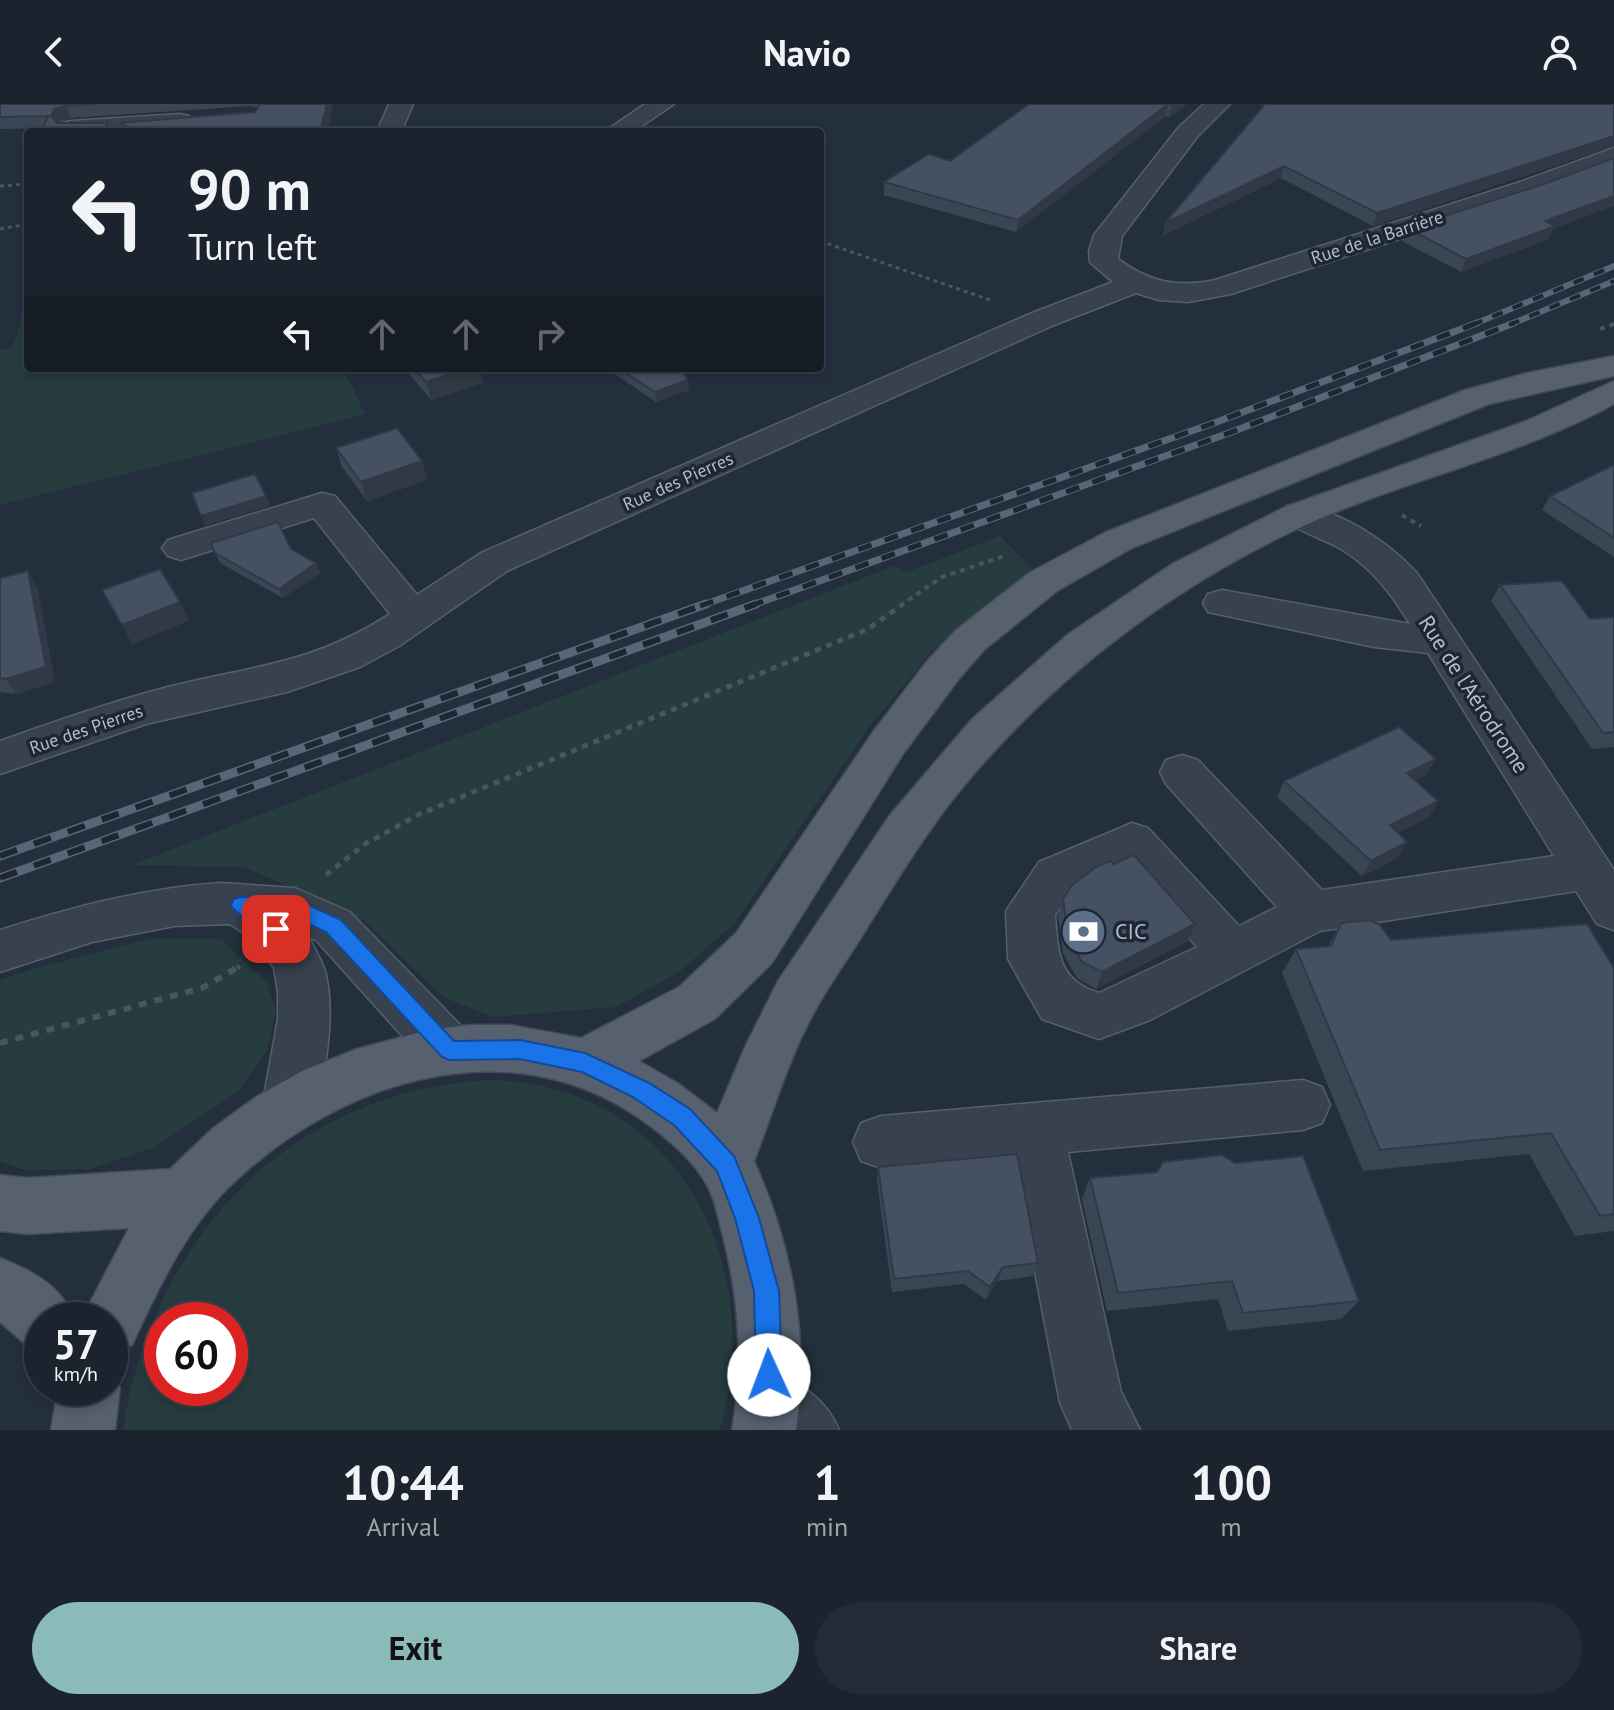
<!DOCTYPE html>
<html lang="en">
<head>
<meta charset="utf-8">
<style>
  body { margin:0; font-family:"PT Sans",sans-serif; background:#242b36; color:#f1f3f6; height:100vh; display:flex; flex-direction:column; font-size:30px; white-space:nowrap }
  * { box-sizing:border-box; margin:0 }
  p { font-size:26px; color:#a0a4aa }
  .icon { flex:none; width:44px; height:44px; fill:none; stroke:currentColor; stroke-width:2; stroke-linecap:round; stroke-linejoin:round }
  .map { position:relative; height:1326px; overflow:hidden }
  .panel { display:flex; flex-direction:column; background:#1b232e; flex:1 }
  .panel>* { flex:none }
  .guide { position:absolute; left:24px; top:24px; width:800px; height:244px; border-radius:8px; box-shadow:0 4px 12px #0003,0 0 0 2px #39404a; background:#1b232e; color:#f1f3f6; overflow:hidden }
  .speed { position:absolute; left:24px; top:1198px; display:flex; gap:16px; font-size:40px; font-weight:700; text-align:center }
  .speed>* { display:grid; place-content:center; width:104px; height:104px; border-radius:50%; background:#1b232e; box-shadow:0 4px 12px #0003,0 0 0 2px #39404a; line-height:1 }
  .speed small { font-size:20px; font-weight:400 }
  .speed .limit { border:12px solid #d22; background:#fff; color:#111 }
  .pin { position:absolute; display:grid; place-items:center; width:68px; height:68px; color:#fff; margin:-34px; border-radius:16px; box-shadow:0 4px 12px #0006 }
  .me { position:absolute; width:88px; margin:-44px; rotate:358deg; stroke-linejoin:round; filter:drop-shadow(0 0 6px #0008) }
  .turn { display:flex; align-items:center; gap:28px; height:168px; padding:0 32px; font-size:36px }
  .turn .icon { width:104px; height:104px; stroke-width:2.5 }
  .turn b { display:block; font-size:56px; line-height:68px }
  .lanes { display:flex; align-items:center; height:76px; padding:0 32px; background:#0003; justify-content:center; gap:40px; direction:ltr }
  .lanes .off { opacity:.35 }
  .eta { display:flex; justify-content:space-evenly; align-items:center; height:136px; text-align:center }
  .eta b { font-size:48px; font-weight:800; line-height:56px }
  .button { display:flex; gap:16px; margin-top:auto; padding:16px 32px }
  .button a { flex:1; height:92px; border-radius:48px; background:#8bbbb9; color:#111; font-size:32px; font-weight:800; line-height:92px; text-align:center }
  .button a+a { background:#242b36; color:#f1f3f6 }
  header { display:flex; justify-content:space-between; align-items:center; height:104px; padding:0 32px; background:#1b232e; font-size:36px; font-weight:800 }
  .map>svg:first-child { display:block }
</style>
</head>
<body>
<header><svg class="icon" aria-label="back" viewBox="0 0 24 24"><path d="M15 5l-7 7 7 7"/></svg>Navio<svg class="icon" aria-label="person" viewBox="0 0 24 24"><circle cx="12" cy="8" r="4"/><path d="M4 21q1-7 8-7t8 7"/></svg></header>
<div class="map">
<svg width="1614" height="1326" viewBox="0 0 1614 1326">
  <rect width="100%" height="100%" fill="#242f3e"/>
  <path fill="#263c3f" fill-rule="evenodd" d="M28 190V264H343L365 310 0 401V246L13 243Z
    M1000 432 1033 466 933 546 869 623 734 820 679 868 616 903 493 913 445 894 363 816 244 763 132 761 894 462 907 468Z
    M155 834 221 835 267 879 276 907 267 947 238 988 153 1044 91 1065 26 1066 0 1057V876L32 865Z
    M490 976C678 982 767 1157 720 1326H123C152 1134 291 986 490 976ZM162 1216H230V1284H162Z"/>
  <g fill="none" stroke-linecap="round" stroke-linejoin="round">
    <defs>
      <path id="minor" d="M389 0H413L401 28H377Z
        M645 0H674L633 28H604Z
        M1204 0H1230L1197 33 1122 132 1118 155C1149 178 1177 184 1215 176L1520 78 1614 44V61L1538 90 1231 190 1188 198 1159 196 1136 189 1054 221 507 467 399 542 360 563 287 588 146 620 0 670V637C54 618 108 599 164 584 251 562 311 561 390 510L314 414 181 456 168 452 162 444 168 436 322 389 335 392 417 491 481 449 1032 209 1113 178 1090 158 1089 147 1094 131 1179 23Z
        M180 10 189 12 192 17 189 22 123 28H62L59 24 62 19 71 17Z
        M1299 399C1344 410 1385 435 1417 469L1614 766V826L1597 820 1576 787 1320 827 1150 916 1099 935 1042 915 1008 855 1006 807 1039 758 1132 719 1148 724 1239 822 1277 803 1166 680 1160 668 1166 656 1182 651 1198 656 1322 786 1554 752 1428 549 1374 543 1208 508 1203 499 1208 490 1222 486 1410 520C1391 489 1372 464 1341 445 1323 434 1292 427 1281 410L1286 402ZM1125 761 1197 843 1099 889C1058 876 1058 849 1055 811L1073 786Z
        M221 779 295 784 350 808 468 929 475 946 468 963 449 970 430 963 316 836 309 833C314 844 321 855 325 867 336 909 326 981 308 1021L289 1028 270 1021 262 1003 278 915V889L274 864 252 835 230 820 174 822 92 838 0 868V826C73 803 144 784 221 779Z
        M1303 976 1322 983 1330 1001 1322 1019 1303 1026 1068 1048 1121 1288 1140 1326H1072L1060 1299 1013 1052 881 1064 861 1057 853 1038 861 1019 881 1012Z
        M770 1267C802 1281 825 1293 839 1326H754L748 1321 738 1299 748 1277Z"/>
      <path id="major" d="M1614 252V272L1489 300 1132 444 1057 487 984 546 958 576 903 650 772 859 715 915 639 957 679 980 717 1009 745 943 778 877 890 711 972 615 1067 531 1172 460 1285 403 1526 317 1614 277V300C1518 353 1410 374 1310 419 1176 480 1057 570 962 684 926 728 897 776 867 824 847 857 824 887 807 922 785 965 772 1012 754 1057 792 1141 810 1235 796 1326H732C744 1259 739 1193 722 1128 718 1113 715 1095 707 1081 692 1054 665 1032 639 1014 504 921 334 979 226 1086 184 1129 157 1187 132 1241L110 1249V1216H81L129 1124 28 1130 0 1127V1071L28 1074 170 1065 212 1025 256 993 302 967 357 945 432 925 471 921H510L581 934 679 883 736 829 873 628 928 556 956 526 1029 469 1106 428 1465 286 1527 269Z
        M0 1154C33 1167 62 1182 75 1216H42V1245L23 1238 0 1218Z
        M110 1261 120 1284 115 1326H51L58 1284H110Z"/>
    </defs>
    <use href="#minor" stroke="#565f6c" stroke-width="3"/>
    <use href="#major" stroke="#414a57" stroke-width="3"/>
    <path stroke="#44595c" stroke-width="3" stroke-dasharray="4 4" stroke-linecap="butt" d="M0 82 28 80
      M0 125 28 120
      M820 137 993 197"/>
    <path stroke="#44595c" stroke-width="4" stroke-dasharray="5 5" stroke-linecap="butt" d="M1600 225 1614 220
      M1402 411 1421 422
      M900 502 942 473 1004 452"/>
    <path stroke="#44595c" stroke-width="5" stroke-dasharray="6 6" stroke-linecap="butt" d="M326 771 365 740 420 710 868 525 903 500
      M237 864 240 862"/>
    <path stroke="#44595c" stroke-width="6" stroke-dasharray="8 8" stroke-linecap="butt" d="M0 939 202 884 240 862"/>
    <use href="#minor" fill="#38414e" fill-rule="evenodd"/>
    <use href="#major" fill="#56606e" fill-rule="evenodd"/>
    <defs>
      <path id="rail-far2" d="M1472 221 1614 162
        M1509 221 1614 177"/>
      <path id="rail-far1" d="M700 502 1214 319 1477 219
        M750 502 1229 329 1514 219"/>
      <path id="rail" d="M0 752 706 500
        M0 774 756 500"/>
    </defs>
    <use href="#rail-far2" stroke="#5a6575" stroke-width="6"/>
    <use href="#rail-far1" stroke="#5a6575" stroke-width="7"/>
    <use href="#rail" stroke="#5a6575" stroke-width="9"/>
    <use href="#rail-far2" stroke="#1d2633" stroke-width="4" stroke-dasharray="11" stroke-linecap="butt"/>
    <use href="#rail-far1" stroke="#1d2633" stroke-width="5" stroke-dasharray="14" stroke-linecap="butt"/>
    <use href="#rail" stroke="#1d2633" stroke-width="6" stroke-dasharray="18" stroke-linecap="butt"/>
  </g>
  <path fill="#3b4654" d="M0 0H333L327 28H123L119 19 255 8 258 4 250 2 71 14 42 24 0 25Z
    M1029 0H1187L1169 13 1166 12 1016 128 884 91V78L950 57Z
    M1265 0H1614V42L1373 122 1281 74 1162 132Z
    M1544 80 1553 125 1549 135 1461 168 1402 137 1407 124Z
    M404 264H480L483 279 431 296Z
    M612 264H681L689 286 656 298 612 268Z
    M336 344 427 376 367 397 342 363Z
    M1614 361V453L1542 406 1550 392Z
    M211 439 291 445 316 459 320 469 283 494 220 459Z
    M0 474 37 483 55 578 16 590 0 588Z
    M1500 481 1590 515 1614 513V643L1592 645 1491 497Z
    M1426 671 1415 676 1438 697 1429 713 1397 729 1398 754 1362 772 1277 693 1284 677Z
    M1114 760 1195 820 1188 837 1096 885 1077 874 1063 849 1058 812 1063 795Z
    M1341 819 1391 836 1614 864V1127L1575 1132 1529 1050 1363 1067 1282 869 1296 845 1328 842Z
    M878 1063 1038 1159 1033 1172 998 1177 986 1196 964 1180 892 1188 877 1078Z
    M1090 1074 1359 1197 1341 1215 1228 1227 1218 1195 1107 1207 1082 1095Z"/>
  <path fill="#303945" d="M327 0H333L327 28H320Z
    M1168 0 1166 12 1016 128 1018 116Z
    M1174 0H1187L1169 13 1172 1Z
    M66 2 71 14 59 17 56 24 51 12 54 5Z
    M107 19 111 28H103Z
    M1614 32V42L1373 122 1377 109Z
    M1284 62 1281 74 1162 132 1165 119Z
    M1614 92V102L1553 125 1549 135 1461 168 1466 155 1545 117Z
    M469 264H480L483 279 431 296 426 278Z
    M688 276 689 286 656 298 655 288Z
    M422 357 427 376 367 397 361 378Z
    M266 392 270 402 205 422 201 412Z
    M316 459 320 469 283 494 279 485Z
    M28 467 37 483 55 578 16 590 6 575Z
    M180 498 189 517 132 540 122 521Z
    M1436 655 1426 671 1398 685 1407 669Z
    M1438 697 1429 713 1381 737 1390 721Z
    M1407 738 1398 754 1362 772 1371 757Z
    M1195 820 1188 837 1096 885 1102 868Z
    M1003 1163 998 1177 986 1196 990 1183Z"/>
  <path fill="#455162" stroke="#303945" stroke-width="2" d="M0 0H96L66 2 54 5 51 12 57 19H107L103 28H40L49 12 0 13Z
    M260 0H327L320 28H140L119 19 255 8Z
    M1029 0H1174L1172 1 1168 0 1018 116 884 78 929 50 950 57Z
    M1265 0H1614V32L1377 109 1284 62 1165 119Z
    M1614 54V92L1545 117 1555 122 1466 155 1407 124 1544 80Z
    M414 264H469L426 278Z
    M618 264H681L688 276 655 288Z
    M397 324 422 357 361 378 336 344Z
    M1614 361V434L1550 392Z
    M255 370 266 392 201 412 192 389Z
    M278 418 291 445 316 459 279 485 215 449 211 439Z
    M160 465 180 498 122 521 102 486Z
    M28 467 46 563 6 575 0 574V474Z
    M1562 477 1590 515 1614 513V628L1603 629 1500 481Z
    M1399 623 1436 655 1407 669 1438 697 1390 721 1407 738 1371 757 1284 677Z
    M1131 752H1135L1195 820 1102 868 1082 858 1068 832 1063 795 1072 781 1096 763 1110 757 1114 760Z
    M1370 816 1380 821 1391 836 1587 820 1614 864V1110L1600 1112 1551 1029 1380 1046 1296 845 1331 842 1341 819Z
    M1017 1050 1038 1159 1003 1163 990 1183 968 1167 894 1175 878 1063Z
    M1222 1051 1235 1059 1303 1052 1359 1197 1243 1209 1232 1177 1118 1189 1090 1074 1157 1068 1163 1058Z"/>
  <path fill="#1a73e8" stroke="#114b97" stroke-width="2" d="M241 793 295 795 341 816 454 937 520 936 585 949 649 979 690 1005 734 1052 759 1114 779 1187 782 1271 778 1281 769 1284 760 1281 756 1271 754 1187 735 1114 717 1067 674 1021 633 993 582 968 520 955 449 956 442 953 326 828 292 812 274 811 286 825 283 831C276 833 276 835 269 831 261 827 234 808 231 801L234 795Z"/>
  <defs>
    <symbol id="bank-disc" viewBox="-11 -11 22 22"><circle r="9.5" fill="#5c6f8a" stroke="#1d2633"/><path d="M-6-4H6V4H-6ZM0-2.3a2.3 2.3 0 1 0 0 4.6a2.3 2.3 0 1 0 0-4.6Z" fill="#fff"/></symbol>
  </defs>
  <g fill-rule="evenodd">
    <use href="#bank-disc" x="1058" y="802" width="51" height="51"/>
  </g>
  <g text-anchor="middle" dominant-baseline="central" stroke-width="7" stroke-linejoin="round" paint-order="stroke">
    <g font-size="18" fill="#b4bcc9" stroke="#1d2633">
      <text transform="translate(1377 133) rotate(-18)">Rue de la Barrière</text>
      <text transform="translate(678 377) rotate(-24)">Rue des Pierres</text>
      <text transform="translate(86 625) rotate(-19)">Rue des Pierres</text>
    </g>
    <g font-size="22" fill="#b4bcc9" stroke="#1d2633">
      <text transform="translate(1474 590) rotate(57)">Rue de l'Aérodrome</text>
    </g>
    <g font-size="22" fill="#b4bcc9" stroke="#1d2633" text-anchor="start">
      <text x="1115" y="827">CIC</text>
    </g>
  </g>
</svg>
<div class="speed"><div>57<small>km/h</small></div><div class="limit">60</div></div>
<div class="pin" style="left:276px;top:825px;background:#d93025"><svg class="icon" aria-label="arrive" viewBox="0 0 24 24"><path d="M6 21V4h12l-3 4 3 4H6"/></svg></div>
<svg class="me" style="left:769px;top:1271px" viewBox="-20 -20 40 40"><circle r="19" fill="#fff"/><path d="M0-13L10 11 0 6-10 11z" fill="#1a73e8"/></svg>
<div class="guide">
<div class="turn"><svg class="icon" aria-label="left" viewBox="0 0 24 24"><path d="M17 20v-9H6M10 6l-5 5 5 5"/></svg><div><b>90 m</b>Turn left</div></div>
<div class="lanes"><svg class="icon" aria-label="left" viewBox="0 0 24 24"><path d="M17 20v-9H6M10 6l-5 5 5 5"/></svg><svg class="icon off" aria-label="ahead" viewBox="0 0 24 24"><path d="M12 20V5M6 11l6-6 6 6"/></svg><svg class="icon off" aria-label="ahead" viewBox="0 0 24 24"><path d="M12 20V5M6 11l6-6 6 6"/></svg><svg class="icon off" aria-label="right" viewBox="0 0 24 24"><path d="M7 20v-9h11M14 6l5 5-5 5"/></svg></div>
</div>
</div>
<section class="panel">
<div class="eta">
<div><b>10:44</b><p>Arrival</p></div>
<div><b>1</b><p>min</p></div>
<div><b>100</b><p>m</p></div>
</div>
<div class="button"><a>Exit</a><a>Share</a></div>
</section>
</body>
</html>
